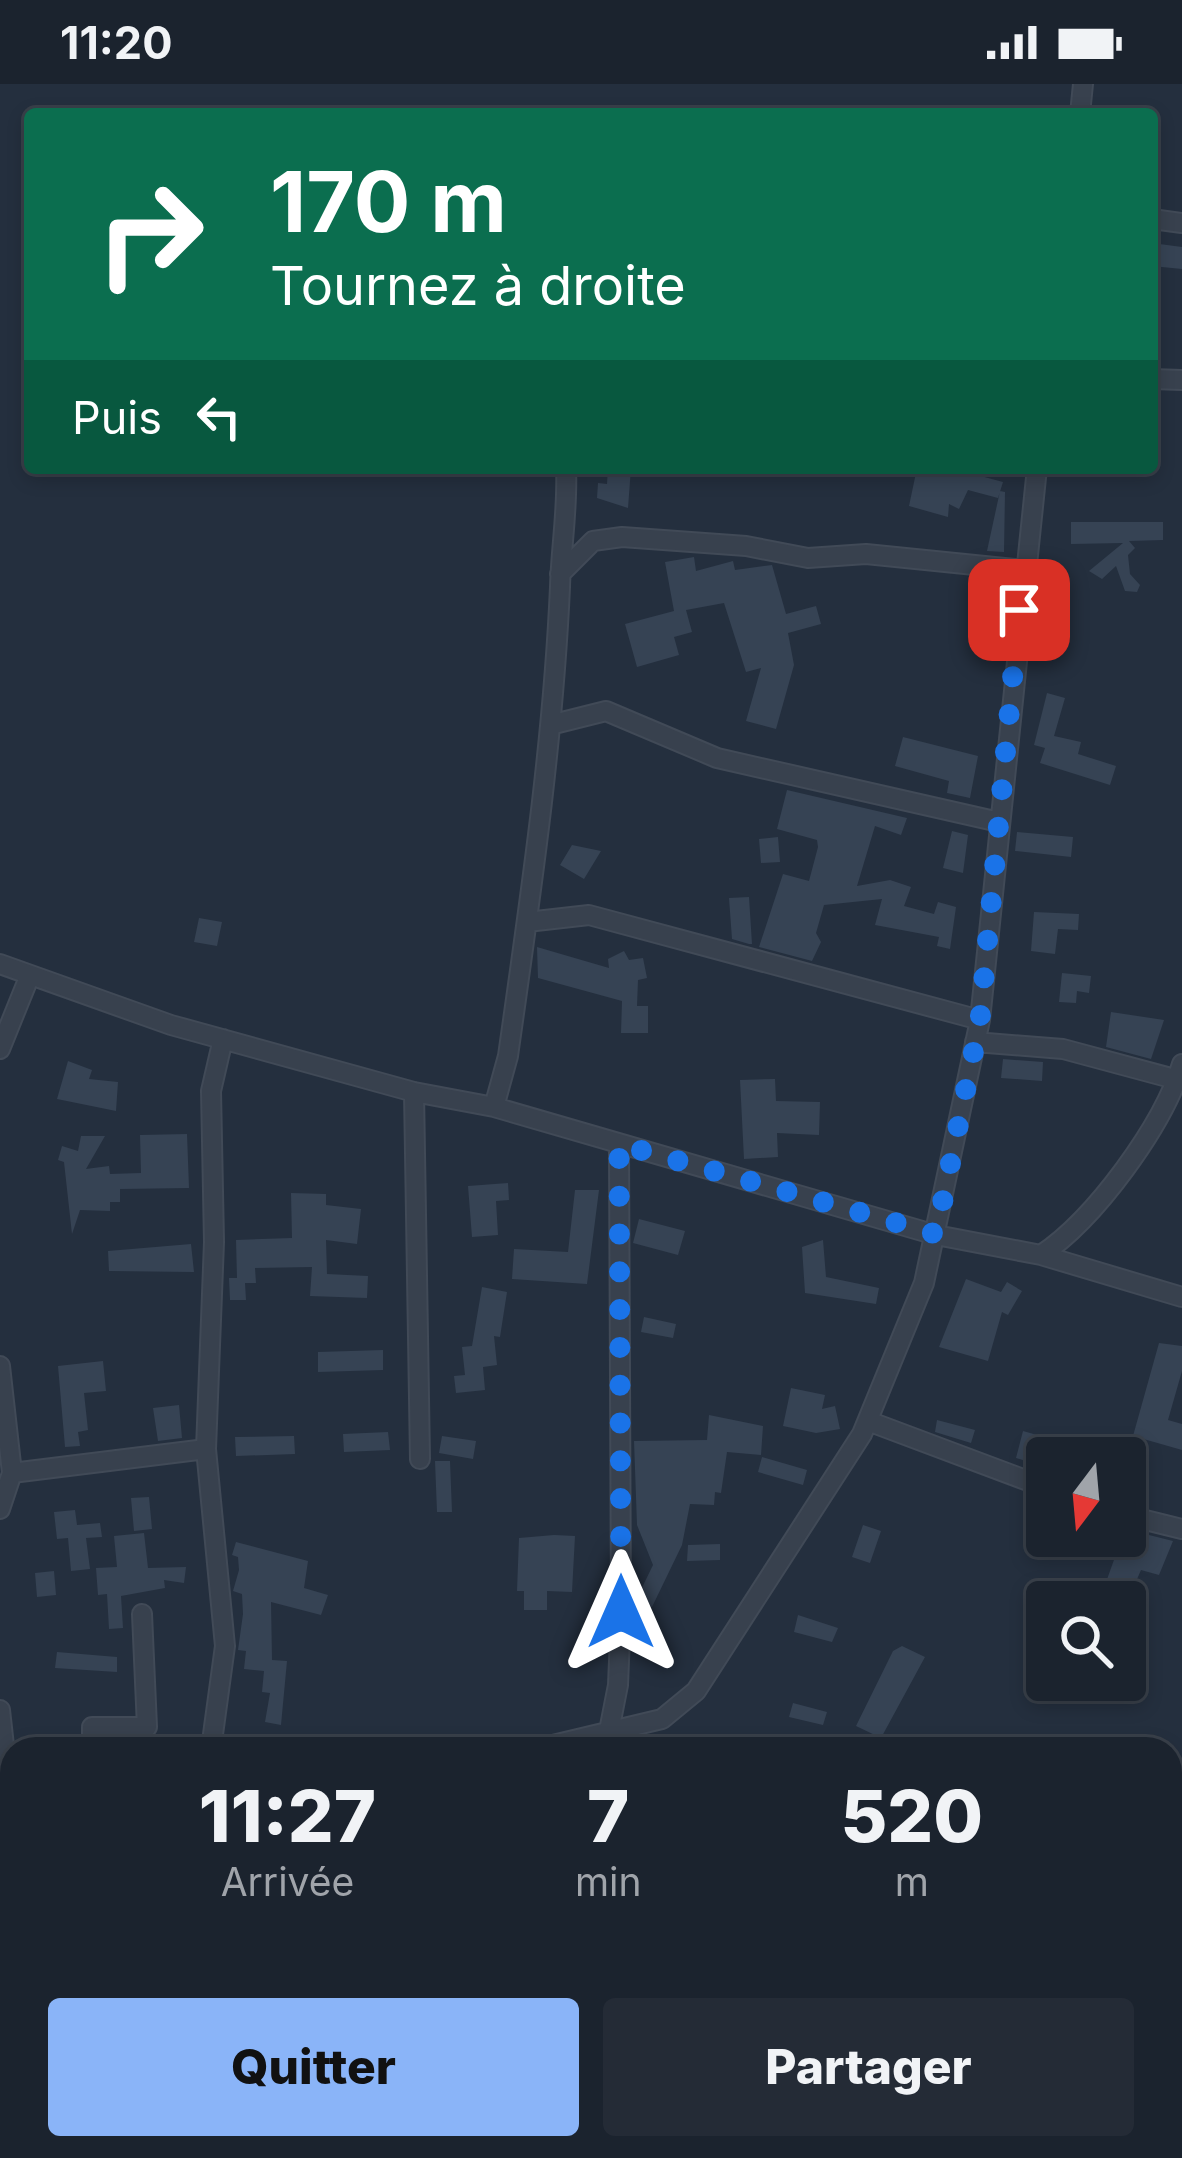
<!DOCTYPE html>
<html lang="fr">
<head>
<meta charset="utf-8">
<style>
  body { margin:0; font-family:Inter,sans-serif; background:#242b36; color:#f1f3f6; height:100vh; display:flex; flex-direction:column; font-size:45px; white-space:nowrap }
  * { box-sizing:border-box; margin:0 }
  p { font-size:39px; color:#a0a4aa }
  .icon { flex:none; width:66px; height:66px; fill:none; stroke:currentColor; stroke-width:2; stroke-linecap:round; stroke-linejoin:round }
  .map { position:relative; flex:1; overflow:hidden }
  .details { position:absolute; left:0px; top:1653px; width:1182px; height:423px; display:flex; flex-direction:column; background:#1b232e; border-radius:36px 36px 0 0; box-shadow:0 6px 18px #0003,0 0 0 3px #39404a }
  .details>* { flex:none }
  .banner { position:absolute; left:24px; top:24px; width:1134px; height:366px; border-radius:12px; box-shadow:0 6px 18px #0003,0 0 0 3px #39404a; background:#0b6e4f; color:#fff; overflow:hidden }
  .needle { width:78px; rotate:196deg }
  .controls { position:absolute; left:1026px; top:1353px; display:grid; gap:24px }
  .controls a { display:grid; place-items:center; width:120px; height:120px; border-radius:12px; background:#1b232e; box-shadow:0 6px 18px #0003,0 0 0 3px #39404a; font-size:60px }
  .pin { position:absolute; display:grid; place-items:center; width:102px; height:102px; color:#fff; margin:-51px; border-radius:24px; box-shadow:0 6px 18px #0006 }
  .me { position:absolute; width:132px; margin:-66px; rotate:0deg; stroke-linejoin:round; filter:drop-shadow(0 0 9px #0008) }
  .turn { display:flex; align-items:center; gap:42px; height:252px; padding:0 48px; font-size:54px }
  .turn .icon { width:156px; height:156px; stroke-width:2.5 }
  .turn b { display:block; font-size:84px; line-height:102px }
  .then { display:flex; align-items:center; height:114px; padding:0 48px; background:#0003; gap:24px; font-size:45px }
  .eta { display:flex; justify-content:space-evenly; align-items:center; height:204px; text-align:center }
  .eta b { font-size:72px; font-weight:800; line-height:84px }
  .cta { display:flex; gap:24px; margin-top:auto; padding:24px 48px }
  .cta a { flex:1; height:138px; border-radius:12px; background:#8ab4f8; color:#111; font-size:48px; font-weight:800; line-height:138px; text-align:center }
  .cta a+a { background:#242b36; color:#f1f3f6 }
  .status { display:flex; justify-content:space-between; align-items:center; height:84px; padding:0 60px; background:#1b232e; direction:ltr }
  .status svg { height:33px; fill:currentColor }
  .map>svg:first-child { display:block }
</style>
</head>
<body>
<div class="status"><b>11:20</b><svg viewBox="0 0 49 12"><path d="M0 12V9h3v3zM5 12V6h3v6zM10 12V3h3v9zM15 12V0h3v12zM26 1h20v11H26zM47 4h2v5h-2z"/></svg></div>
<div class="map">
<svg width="1182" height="2074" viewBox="0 0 1182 2074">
  <rect width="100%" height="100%" fill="#242f3e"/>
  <path fill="#364354" d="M1152 159 1182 163V185L1152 182Z
    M608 384H631L628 424 597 414 598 399 607 400Z
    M917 384 962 387 1003 398 998 414 968 406 959 425 949 420 948 433 909 422Z
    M1000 407 1005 408 1004 468 987 467Z
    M1071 438H1163V456L1129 457 1135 464 1128 471 1130 490 1140 501 1137 508 1125 507 1116 482 1102 495 1089 487 1123 459 1071 460Z
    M694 473 696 487 733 477 735 486 772 481 786 530 816 522 821 540 788 549 794 581 776 645 746 637 761 584 746 588 724 519 686 526 692 548 674 553 679 571 637 583 625 540 674 527 665 478Z
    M1047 609 1065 614 1054 652 1081 658 1078 670 1116 682 1110 701 1040 679 1045 664 1034 661Z
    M903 653 978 672 970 714 947 709 949 697 895 682Z
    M787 706 907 734 901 751 875 742 857 802 890 796 911 803 904 822 934 830 938 818 956 823 950 865 937 862 939 853 875 841 882 815 824 821 816 849 821 858 812 877 759 863 783 790 809 797 818 763 817 756 777 745Z
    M952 747 968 751 963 789 943 784Z
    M1017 748 1073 753 1071 773 1015 767Z
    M778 753 780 778 761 779 759 755Z
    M572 761 601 767 584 795 560 781Z
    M749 813 752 860H749L732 855 729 814Z
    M1034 828 1079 830 1078 846 1058 845 1055 870 1031 867Z
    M199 834 222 838 217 862 194 858Z
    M537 863 609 884 608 875 624 867 629 876 643 874 647 894 638 896 637 922H648V949H621L622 917 538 894Z
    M1062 889 1091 892 1089 909 1077 907 1076 919 1059 918Z
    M1111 928 1164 936 1151 975 1106 963Z
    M1003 975 1043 978 1042 997 1001 994Z
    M68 977 92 986 89 995 118 998 116 1027 57 1015Z
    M775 995 776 1017 820 1018 819 1051 777 1049 778 1073 744 1075 740 996Z
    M187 1050 189 1104 120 1105V1118H110V1127L80 1126 72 1150 64 1078 58 1076 62 1062 78 1067 81 1052H105L86 1085 109 1082 110 1090 141 1089 140 1051Z
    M508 1099 509 1116 496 1117 498 1151 472 1153 468 1102Z
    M575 1106H599L587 1200 512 1195 514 1165 568 1168Z
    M291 1109 326 1110V1121L361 1125 357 1160 326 1156 327 1190 368 1192 367 1214 310 1212 312 1183 255 1184 256 1199H245L246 1216H230L229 1194H237L236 1156 292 1154Z
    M639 1135 685 1147 678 1171 633 1159Z
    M823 1156 826 1193 879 1204 876 1220 805 1209 802 1163Z
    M191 1160 194 1188 109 1187 108 1167Z
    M966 1195 1001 1208 1007 1198 1022 1207 1008 1231 1002 1228 988 1277 939 1263Z
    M482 1203 507 1208 500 1253 494 1252 497 1281 483 1283 485 1306 456 1309 454 1292 465 1291 462 1263 472 1262Z
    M644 1233 676 1240 673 1254 641 1248Z
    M1159 1259 1182 1262V1287L1168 1336 1182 1340V1366L1133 1352Z
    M383 1266V1286L318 1288V1268Z
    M103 1277 106 1307 84 1309 88 1346 78 1348 80 1362 65 1363 58 1282Z
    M791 1304 825 1311 822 1325 835 1322 840 1345 816 1349 783 1342Z
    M179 1321 182 1354 158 1357 153 1324Z
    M709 1331 763 1342 761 1371 727 1368 721 1409 715 1408 714 1421 690 1420 682 1461 652 1523 636 1516 653 1481 637 1441 634 1357 707 1356Z
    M937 1336 975 1346 971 1359 935 1348Z
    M1023 1347 1076 1362 1073 1374H1047V1383L1016 1374Z
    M388 1348 390 1366 344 1368 343 1350Z
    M294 1352 295 1370 236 1372 235 1353Z
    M442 1352 476 1357 473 1375 439 1369Z
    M762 1373 807 1386 803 1401 758 1388Z
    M435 1377H450L452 1428H437Z
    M1125 1377 1144 1383 1133 1419 1125 1418Z
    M149 1413 152 1445 134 1447 131 1414Z
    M75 1426 77 1441 100 1439 102 1453 86 1454 90 1485 71 1487 68 1454 57 1455 54 1428Z
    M863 1441 881 1447 870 1479 852 1473Z
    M1125 1445 1173 1457 1159 1491 1141 1486 1127 1518H1108L1100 1515Z
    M144 1449 148 1484 186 1483 184 1499 164 1496 165 1504 121 1512 123 1544 109 1545 107 1510 98 1511 96 1484 117 1483 114 1452Z
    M554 1451 575 1452 572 1508 547 1507V1526H524V1507H517L519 1454Z
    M236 1458 308 1477 304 1504 328 1511 321 1531 271 1518 272 1576 287 1577 281 1641 265 1638 270 1609 262 1608 264 1587 244 1585 246 1567 238 1566 243 1530 242 1510 233 1507 239 1486 238 1473 232 1471Z
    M720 1460V1476L687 1477 688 1461Z
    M54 1487 56 1511 37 1513 35 1489Z
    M1129 1527 1147 1532 1137 1563 1125 1559Z
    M798 1531 838 1544 832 1558 794 1548Z
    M902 1562 925 1573 881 1654 856 1642 893 1567Z
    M57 1568 117 1573V1588L55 1584Z
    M793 1619 827 1628 823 1641 789 1633Z"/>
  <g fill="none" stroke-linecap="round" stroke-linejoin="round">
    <defs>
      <path id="street" d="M1080 30 1083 0
        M1152 135 1182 139
        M1152 295 1182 296
        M560 490 593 457 622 453 746 462 808 474 866 470 1024 486
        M554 640 606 627 717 674 999 738
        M527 838 589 831 980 936
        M0 880 171 941 414 1008 494 1023 936 1151 1041 1171 1182 1213
        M975 958 1063 965 1182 997
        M0 965 30 891
        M414 1008 420 1375
        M494 1023 508 972C530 815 553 661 560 503 561 463 568 425 566 384
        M1041 1171C1095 1135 1163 1042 1182 980
        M0 1282 12 1389 0 1425
        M868 1337 1047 1404
        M12 1389 206 1365
        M1125 1431 1182 1445
        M0 1626 12 1733
        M609 1647 618 1601 621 1528 619 1061
        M92 1665V1643H147L142 1530
        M211 1665 225 1562 206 1365 214 1158 211 1007 223 955
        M536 1665 662 1635 696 1607 862 1350 924 1199 980 936 1037 384
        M0 1762 12 1755
        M0 1794 12 1791"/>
    </defs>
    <use href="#street" stroke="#414a57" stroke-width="22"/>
    <use href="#street" stroke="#38414e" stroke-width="18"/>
  </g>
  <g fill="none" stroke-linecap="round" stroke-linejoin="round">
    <path stroke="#1a73e8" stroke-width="21" stroke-dasharray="0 37.8" d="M621 1528 619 1060 936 1150 980 936 1019 526"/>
  </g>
</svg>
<div class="controls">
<a><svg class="needle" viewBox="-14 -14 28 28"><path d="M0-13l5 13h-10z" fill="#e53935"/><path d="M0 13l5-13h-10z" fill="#a0a4aa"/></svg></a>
<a><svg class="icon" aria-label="search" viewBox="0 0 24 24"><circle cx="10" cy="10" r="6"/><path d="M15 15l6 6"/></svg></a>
</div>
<div class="pin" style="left:1019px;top:526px;background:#d93025"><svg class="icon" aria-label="arrive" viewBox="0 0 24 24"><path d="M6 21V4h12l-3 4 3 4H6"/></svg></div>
<svg class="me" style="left:621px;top:1528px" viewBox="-20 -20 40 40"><path d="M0-17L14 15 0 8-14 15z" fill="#1a73e8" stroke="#fff" stroke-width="4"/></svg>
<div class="banner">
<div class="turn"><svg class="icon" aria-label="right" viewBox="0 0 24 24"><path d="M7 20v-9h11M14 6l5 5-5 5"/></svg><div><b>170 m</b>Tournez à droite</div></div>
<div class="then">Puis<svg class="icon" aria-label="left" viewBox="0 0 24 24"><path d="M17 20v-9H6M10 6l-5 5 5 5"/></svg></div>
</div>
<section class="details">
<div class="eta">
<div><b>11:27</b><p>Arrivée</p></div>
<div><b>7</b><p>min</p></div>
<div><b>520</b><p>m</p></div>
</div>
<div class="cta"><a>Quitter</a><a>Partager</a></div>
</section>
</div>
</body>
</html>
